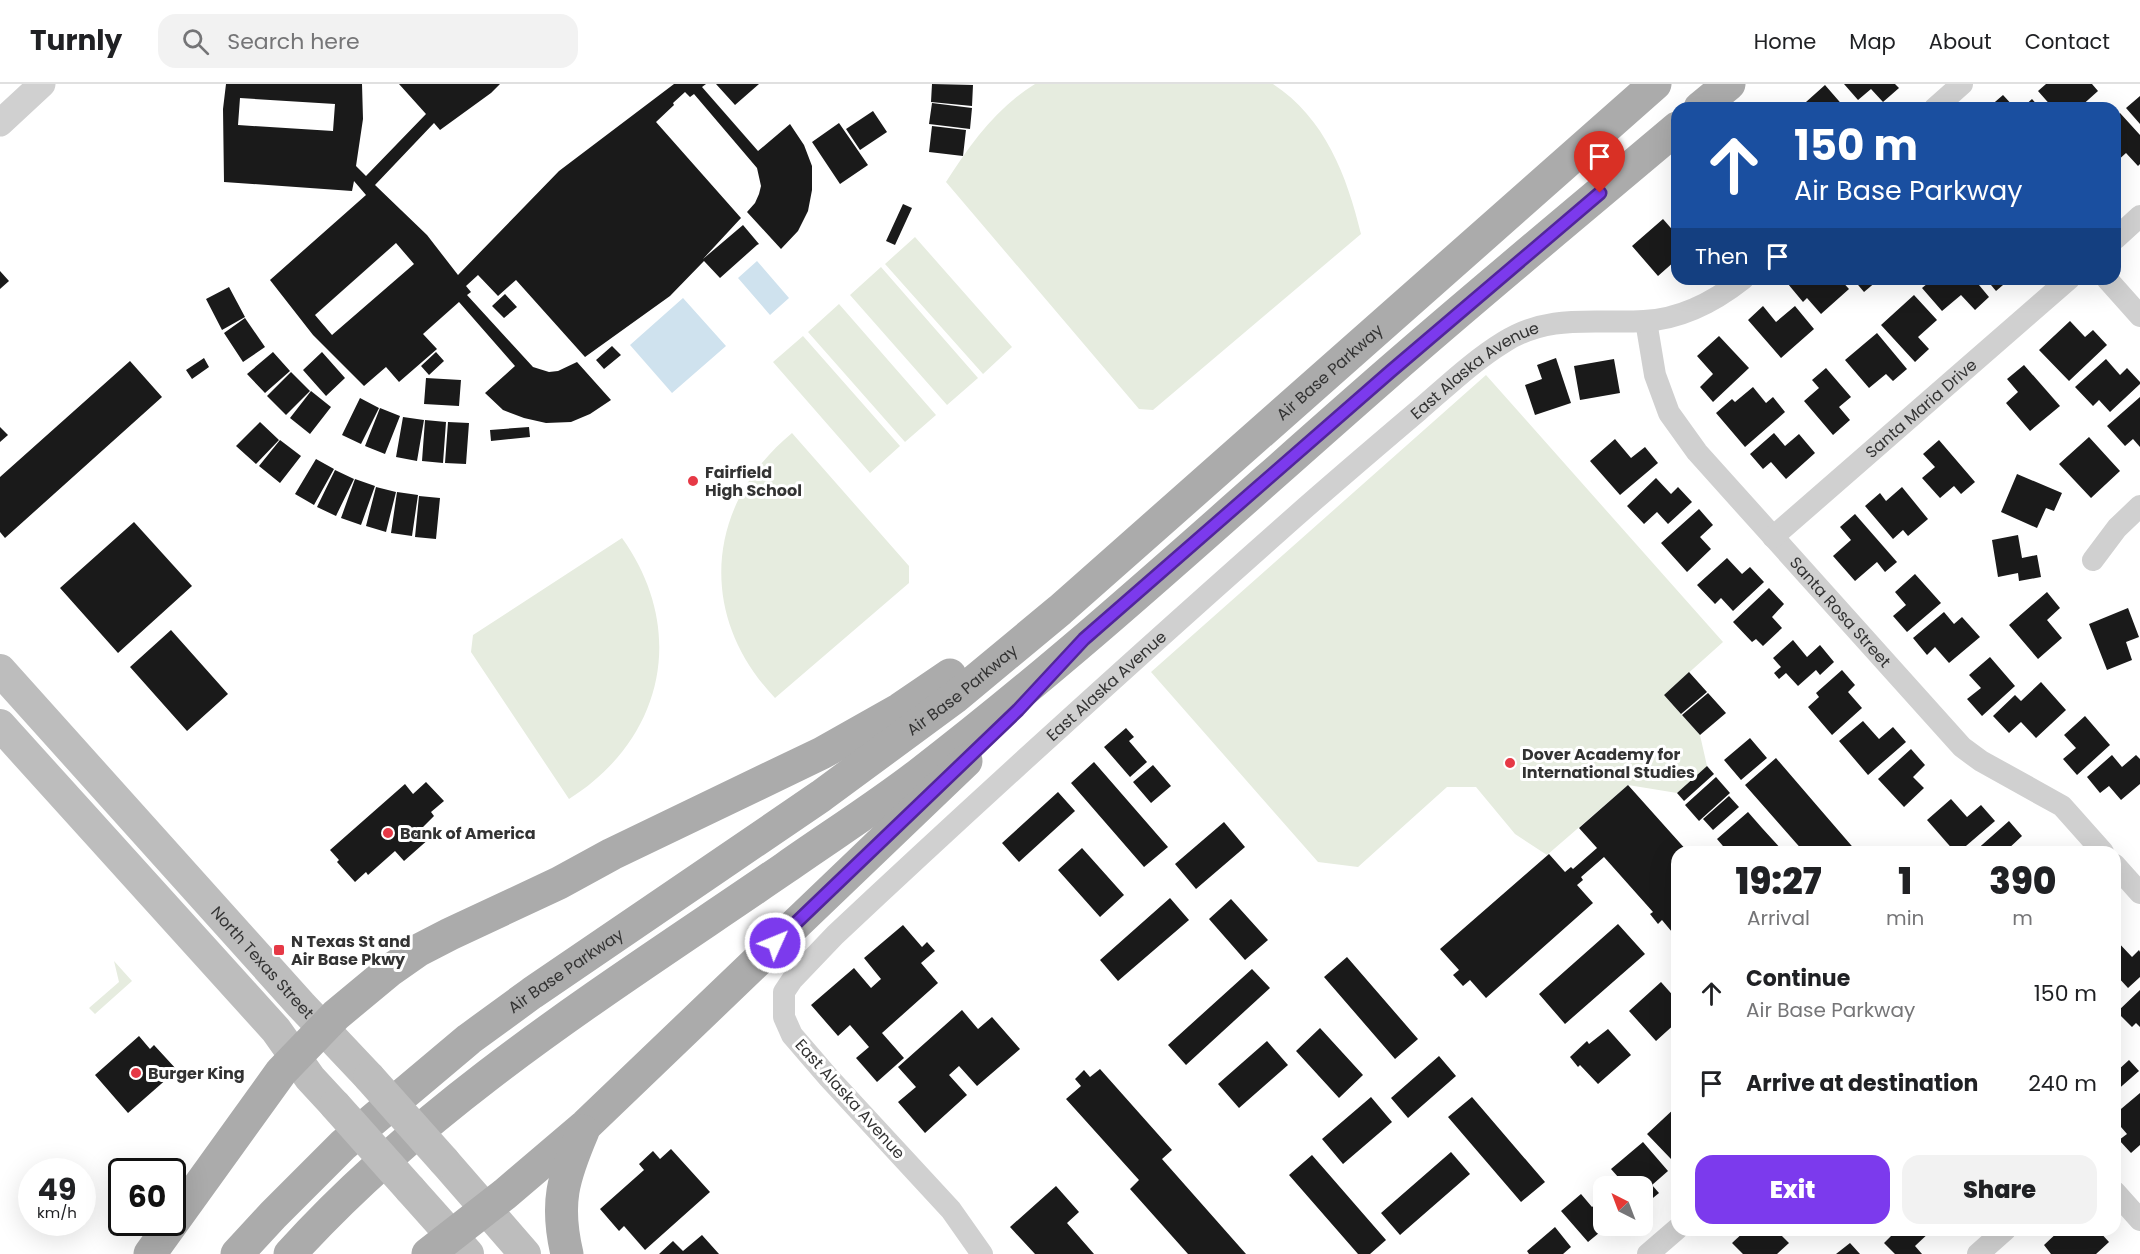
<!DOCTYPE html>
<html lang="en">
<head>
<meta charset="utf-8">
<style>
  body { margin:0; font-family:Poppins,sans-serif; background:#f2f2f2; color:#202124; height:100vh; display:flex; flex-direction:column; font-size:22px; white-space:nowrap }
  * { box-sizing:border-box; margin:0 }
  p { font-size:20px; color:#757577 }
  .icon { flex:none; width:33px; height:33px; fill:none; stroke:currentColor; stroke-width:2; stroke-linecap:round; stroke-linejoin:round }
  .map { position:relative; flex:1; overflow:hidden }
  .details { position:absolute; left:1671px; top:762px; width:450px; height:390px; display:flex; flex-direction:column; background:#fff; border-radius:18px; box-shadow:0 6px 24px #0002 }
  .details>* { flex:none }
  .banner { position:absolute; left:1671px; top:18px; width:450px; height:183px; border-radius:18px; box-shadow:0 6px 24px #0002; background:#1a4fa0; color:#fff; overflow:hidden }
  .needle { width:39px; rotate:318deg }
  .fabs { position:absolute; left:1593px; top:1092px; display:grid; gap:12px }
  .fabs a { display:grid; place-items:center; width:60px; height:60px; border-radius:12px; background:#fff; box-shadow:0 6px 24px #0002; font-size:30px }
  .speed { position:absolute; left:18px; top:1074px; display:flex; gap:12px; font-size:30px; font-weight:700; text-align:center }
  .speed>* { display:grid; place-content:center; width:78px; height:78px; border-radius:50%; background:#fff; box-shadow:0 6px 24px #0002; line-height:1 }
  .speed small { font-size:15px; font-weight:400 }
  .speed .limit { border:3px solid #111; border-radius:9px; background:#fff; color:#111 }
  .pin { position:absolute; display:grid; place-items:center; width:51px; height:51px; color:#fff; margin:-62px -26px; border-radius:50% 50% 50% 0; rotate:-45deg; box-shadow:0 0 6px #0007 }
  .pin .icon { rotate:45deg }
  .me { position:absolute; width:66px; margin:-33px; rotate:46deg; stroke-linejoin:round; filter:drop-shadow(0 0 4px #0008) }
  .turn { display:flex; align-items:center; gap:21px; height:126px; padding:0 24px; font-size:27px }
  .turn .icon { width:78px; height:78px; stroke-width:2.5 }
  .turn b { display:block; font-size:42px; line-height:51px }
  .then { display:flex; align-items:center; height:57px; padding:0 24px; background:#0003; gap:12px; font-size:22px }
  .eta { display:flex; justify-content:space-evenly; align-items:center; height:102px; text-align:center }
  .eta b { font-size:36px; font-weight:800; line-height:42px }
  .action { display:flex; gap:12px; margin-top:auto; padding:12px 24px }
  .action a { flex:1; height:69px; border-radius:18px; background:#7c3aed; color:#fff; font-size:24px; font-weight:800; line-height:69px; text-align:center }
  .action a+a { background:#f2f2f2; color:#202124 }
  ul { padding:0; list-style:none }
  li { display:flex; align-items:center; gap:18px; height:90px; padding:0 24px }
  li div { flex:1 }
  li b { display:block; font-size:22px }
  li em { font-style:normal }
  header { display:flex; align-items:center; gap:36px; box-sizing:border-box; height:84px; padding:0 30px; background:#fff; border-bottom:2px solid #e0e0e0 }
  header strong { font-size:28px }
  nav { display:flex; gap:33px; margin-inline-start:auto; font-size:21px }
  .search { width:420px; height:54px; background:#f2f2f2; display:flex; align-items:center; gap:15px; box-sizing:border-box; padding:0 21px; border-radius:18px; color:#757577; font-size:22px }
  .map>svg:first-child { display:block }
</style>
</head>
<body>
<header>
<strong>Turnly</strong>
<div class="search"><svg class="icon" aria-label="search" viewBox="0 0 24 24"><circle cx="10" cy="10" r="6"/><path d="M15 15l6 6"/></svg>Search here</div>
<nav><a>Home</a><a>Map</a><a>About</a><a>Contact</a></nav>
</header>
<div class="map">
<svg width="2140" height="1170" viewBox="0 0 2140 1170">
  <rect width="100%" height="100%" fill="#fff"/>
  <path fill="#e6ecdf" d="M1035 0H1273C1325 34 1347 92 1361 150L1153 326 1139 325 946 98C970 61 996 24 1035 0Z
    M915 153 1012 263 983 290 885 180Z
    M881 183 978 294 947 321 850 211Z
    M839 220 936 331 905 358 808 248Z
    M803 252 900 362 870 389 773 278Z
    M1486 291 1723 558 1664 611 1700 651 1707 682 1677 709 1628 701 1547 771 1515 750 1476 703H1447L1358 783 1318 778 1151 588Z
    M792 349 909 482V499L775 614C697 532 705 421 792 349Z
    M622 454C688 546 664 655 569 715L471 568 473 551Z
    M114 877 132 897 95 930 89 924 119 898Z"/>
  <path fill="#cfe2ee" d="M757 177 789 214 770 231 738 194Z
    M683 214 726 262 672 309 630 261Z"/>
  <path fill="#1a1a1a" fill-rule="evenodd" d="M226 0H362L363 35 356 82 366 92 426 30 399 0H500L491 9 440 46 434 39 375 101 427 151 458 191 559 87 674 0H706L702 3 758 67 790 40 804 61 812 82V106L808 127 798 147 781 165 747 128 755 119 759 110 761 102 757 84 694 10 690 13 685 8 673 19 674 21 656 38 741 134 703 175 743 141 759 160 757 161 720 194 704 177 670 212 585 273 516 196 498 212 478 191 466 202 471 208 467 211 533 283 549 288 558 287 577 278 611 316 590 330 571 338 546 339 524 334 503 326 485 309 515 282 459 218 423 250 437 265 399 298 386 283 364 302 313 251 270 196 366 111 354 97 352 107 224 98 223 25ZM240 14 335 20 333 47 238 41ZM396 159 414 180 332 251 315 231Z
    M716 0H759L735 21Z
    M932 0 973 1 972 22 931 18Z
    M1844 0H1895L1899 4 1883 18 1871 5 1858 16Z
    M2046 0H2092L2098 7 2079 24H2053L2038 7Z
    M1825 1 1845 24H1811L1806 18Z
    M2003 11 2015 24H1988Z
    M2140 12V40L2126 24Z
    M2032 15 2040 24H2022Z
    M932 19 972 24 970 45 929 40Z
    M873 27 887 48 860 66 846 45Z
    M2120 29 2140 51V80L2138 82 2126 69 2115 79V34Z
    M839 39 868 81 840 100 812 58Z
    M932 42 966 46 963 72 929 68Z
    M903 120 912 124 895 161 886 157Z
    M1663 135 1677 151V179L1675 177 1658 192 1632 162Z
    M0 187 9 197 0 205Z
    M1794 195H1812L1817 201 1824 195H1840L1849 205 1821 230 1807 214 1803 218 1788 200Z
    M1853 195H1875L1877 197 1864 208Z
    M1933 195H1974L1989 213 1975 226 1961 211 1942 227 1922 204Z
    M1986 195H2010L1996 207Z
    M229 203 245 233 222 246 206 215Z
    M505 210 517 223 504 234 492 222Z
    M1914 211 1937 236 1918 253 1929 265 1915 278 1881 241Z
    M1763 222 1776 238 1795 222 1814 245 1781 274 1748 236Z
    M245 234 265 263 243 278 224 249Z
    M2070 237 2085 253 2093 246 2107 261 2069 297 2039 266Z
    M1877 249 1907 285 1893 297 1886 290 1869 304 1845 276Z
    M1719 252 1749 284 1713 318 1700 303 1713 290 1697 272Z
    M612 262 621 271 604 285 596 276Z
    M273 268 290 287 265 309 247 290Z
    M322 268 345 294 326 312 303 286Z
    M436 268 444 277 429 291 421 282Z
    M204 274 209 283 192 295 186 286Z
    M1556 274 1571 319 1535 331 1525 301 1542 295 1537 281Z
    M1614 275 1620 309 1580 316 1574 282Z
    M2106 275 2120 291 2127 284 2140 298V300L2110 328 2099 316 2093 322 2075 303Z
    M130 277 162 313 5 454 0 448V393Z
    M2024 281 2060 322 2030 347 2006 319 2018 308 2007 295Z
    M1826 284 1851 313 1839 323 1850 336 1833 351 1804 317 1819 304 1812 296Z
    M291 288 310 307 286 331 267 312Z
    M426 294 461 296 459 322 424 320Z
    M1753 303 1766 319 1773 313 1785 328 1745 363 1716 329 1732 315 1735 318Z
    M311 307 331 323 310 350 290 334Z
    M2140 313V363L2133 355 2125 362 2107 342Z
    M360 314 379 324 361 360 342 351Z
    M380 324 400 332 385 370 365 362Z
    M403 333 424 336 417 377 396 373Z
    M425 336 446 338 443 379 422 377Z
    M260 338 279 356 256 380 236 362Z
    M448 338 469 339 466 380 445 379Z
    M0 343 8 351 0 358Z
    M529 343 530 353 491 357 490 346Z
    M1774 349 1785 362 1799 350 1815 369 1786 395 1771 378 1763 385 1750 370Z
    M2089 353 2120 387 2091 414 2059 380Z
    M1615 355 1631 374 1645 363 1658 379 1620 411 1590 377Z
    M280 356 301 372 280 399 259 382Z
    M1939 356 1975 398 1961 410 1954 402 1940 414 1922 394 1935 383 1923 370Z
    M316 375 334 385 314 421 295 410Z
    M335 386 354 395 336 432 317 423Z
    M2017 390 2062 409 2054 427 2046 424 2037 444 2001 428Z
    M1656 394 1671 410 1678 403 1692 418 1668 440 1657 428 1644 440 1627 422Z
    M355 395 375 402 361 441 341 434Z
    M376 403 396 408 386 448 366 442Z
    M1902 403 1928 435 1908 452 1903 446 1893 455 1865 422 1880 409 1886 417Z
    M397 408 418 411 412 452 391 449Z
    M419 412 440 414 436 455 415 453Z
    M1699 425 1713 441 1700 453 1711 465 1687 488 1661 459Z
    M1855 430 1897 478 1885 488 1877 478 1855 497 1833 472 1851 456 1840 443Z
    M134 438 192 502 118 569 60 504Z
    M2018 451 2022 474 2037 471 2041 493 2019 497 2018 489 1998 493 1992 456Z
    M1727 474 1742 490 1750 483 1764 498 1733 527 1721 514 1715 520 1697 501Z
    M1915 490 1941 519 1907 548 1893 532 1906 521 1895 508Z
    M1769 504 1784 520 1772 533 1782 544 1763 562 1756 555 1752 558 1733 538Z
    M2047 508 2060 524 2047 536 2062 554 2038 575 2009 541Z
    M2128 524 2139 553 2126 558 2132 576 2107 586 2089 540Z
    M1944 528 1954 540 1962 533 1980 553 1949 579 1935 563 1927 571 1913 554Z
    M171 546 228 610 187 647 130 583Z
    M1793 556 1807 573 1820 561 1834 578 1820 591 1816 586 1798 602 1786 589 1779 595 1774 589 1781 583 1773 574Z
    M1990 573 2015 602 1982 632 1967 615 1981 604 1969 591Z
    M1842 586 1855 601 1848 608 1862 624 1832 651 1808 623 1819 613 1816 609Z
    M1689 588 1707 608 1681 630 1664 611Z
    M2041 598 2066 626 2036 654 2021 638 2009 649 1993 632 2015 611 2021 617Z
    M1708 609 1726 629 1700 651 1682 631Z
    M2085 632 2110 661 2077 691 2063 675 2076 664 2064 651Z
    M1863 637 1879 655 1893 643 1906 658 1868 691 1839 657Z
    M1126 644 1134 653 1129 657 1147 678 1130 693 1104 663Z
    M1750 654 1767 674 1741 696 1724 676Z
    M1911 665 1925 681 1913 693 1924 704 1904 723 1878 695Z
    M2112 671 2122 683 2136 671 2140 675V700L2121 716 2109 702 2100 709 2087 693Z
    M1776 674 1819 724 1857 768H1804L1745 701Z
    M1094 678 1168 763 1144 783 1071 699Z
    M1153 681 1171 702 1151 719 1133 698Z
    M1707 682 1714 690 1684 717 1677 709Z
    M1716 693 1730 709 1699 737 1685 721Z
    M426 698 444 717 431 728 434 732 422 744 430 754 404 777 395 767 368 791 366 788 355 798 337 778 339 776 330 766 405 700 413 710Z
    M1628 701 1688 768H1677V854L1662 836 1658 840 1650 830 1653 828 1604 773 1581 793 1583 796 1577 801 1593 819 1486 914 1470 896 1463 902 1453 891 1459 886 1440 865 1549 770 1565 788 1571 783 1573 785 1597 764 1579 744Z
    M1058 708 1075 727 1019 778 1002 759Z
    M1729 712 1739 723 1713 746 1703 735Z
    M1951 715 1967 733 1981 721 1995 737 1959 768H1955L1927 736Z
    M1748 728 1762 744 1784 768H1728L1717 755Z
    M2009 737 2022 752 2007 766 2009 768H1974Z
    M1224 738 1245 763 1196 805 1175 780Z
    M1082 764 1124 811 1100 833 1058 786Z
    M1170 814 1189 836 1118 897 1100 876Z
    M1231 815 1268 856 1245 876 1209 835Z
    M1618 840 1645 870 1565 940 1539 910Z
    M903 841 922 863 927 858 935 867 921 879 938 899 882 949 904 974 877 998 856 974 869 963 850 941 838 952 811 921 854 884 871 904 881 895 864 874Z
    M2115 855 2132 873 2139 866 2140 868V893L2128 904 2117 892 2115 894Z
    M1347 873 1418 955 1395 975 1324 893Z
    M1252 885 1270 904 1186 981 1168 961Z
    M1661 898 1677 916V938L1656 957 1629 927Z
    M2140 906V943L2136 939 2132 943 2117 928Z
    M962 926 978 945 992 933 1020 965 977 1002 959 982 949 991 967 1011 925 1049 898 1018 916 1003 898 983Z
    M1320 944 1363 991 1339 1014 1296 967Z
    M1608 945 1631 971 1598 1000 1580 981 1578 983 1570 973 1587 957 1589 960Z
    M139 952 150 965 154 961 177 986 128 1029 95 991Z
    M1267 957 1288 981 1239 1024 1218 1000Z
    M1439 972 1456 992 1408 1034 1391 1014Z
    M2129 976 2139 987 2115 1008V986L2117 987Z
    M1100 985 1172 1066 1162 1075 1246 1170H1188L1130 1105 1139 1096 1066 1015 1081 1002 1075 995 1084 986 1090 993Z
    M2140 1009V1061L2131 1069 2119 1056 2127 1050 2115 1036V1030Z
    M1371 1013 1392 1038 1343 1080 1322 1055Z
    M1472 1013 1545 1098 1521 1118 1448 1033Z
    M1677 1022V1070L1671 1075 1647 1050Z
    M1643 1058 1668 1087 1652 1101 1659 1109 1642 1123V1102H1626L1611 1085Z
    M671 1065 710 1108 645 1166 624 1142 619 1147 600 1125 644 1086 639 1080 653 1067 660 1075Z
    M1451 1068 1470 1090 1400 1151 1381 1129Z
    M1312 1071 1386 1156 1370 1170H1358L1289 1091Z
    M1056 1102 1079 1128 1067 1139 1094 1170H1035L1010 1143Z
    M1581 1110 1592 1123 1604 1114V1142H1623L1611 1152 1605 1144 1588 1158 1561 1127Z
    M1555 1143 1571 1163 1563 1170H1529L1527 1167Z
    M1746 1146H1776L1789 1159 1777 1170H1743L1732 1159Z
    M1895 1146H1932L1915 1162 1922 1170H1895L1884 1159 1896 1147Z
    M2060 1146H2098L2109 1158 2096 1170H2051L2044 1161Z
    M702 1151 719 1170H659L673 1157 683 1167Z
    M1850 1159 1860 1170H1836Z"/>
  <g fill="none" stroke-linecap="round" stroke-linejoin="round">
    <g stroke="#d0d0d0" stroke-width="22">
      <path d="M1935 24 1962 0"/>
      <path d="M2115 155 2140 132"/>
      <path d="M2107 195 2140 232"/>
      <path id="s1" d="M1646 237 1655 291 1669 329 1697 368 1962 663 1981 677 2062 722 2103 768"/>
      <path id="s2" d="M1773 453 2069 195"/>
      <path d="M2093 476 2117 444 2140 422"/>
      <path d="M2115 781 2140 809"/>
      <path d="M2115 1108 2140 1136"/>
      <path id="s3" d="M982 1170 951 1126 829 994 792 951 784 933V908L792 896 835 851C981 714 1129 580 1279 447 1325 406 1372 366 1418 327 1446 303 1473 277 1504 258 1550 229 1594 240 1644 237 1682 235 1714 218 1743 195"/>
      <path d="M1648 1170 1677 1145"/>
      <path d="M1978 1170 2005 1146"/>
    </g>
    <path stroke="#d0d0d0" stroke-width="27" d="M0 39 42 0"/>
    <g stroke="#bdbdbd" stroke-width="32">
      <path id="s4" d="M0 586 301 921 369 993"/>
      <path d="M0 641 276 946 310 994 335 1021"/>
      <path d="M444 1077 525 1170"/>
      <path d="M410 1105 468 1170"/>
    </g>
    <g stroke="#ababab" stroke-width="33">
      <path d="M1700 24 1729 0"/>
      <path d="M150 1170 281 988 336 931 389 887 419 866 450 850 559 799 612 770 822 669 900 625 950 591"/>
      <path id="s5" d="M237 1170 273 1131 343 1061 469 955 532 909 821 712 954 614 1060 526 1655 0"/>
      <path d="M290 1170C431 1014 613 902 785 784 829 753 875 724 918 691 1082 565 1233 424 1389 288 1484 205 1581 125 1677 44"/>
      <path d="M428 1170 505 1110 586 1041 966 677"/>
      <path d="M567 1170C555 1119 563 1094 583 1047"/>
    </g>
    <path stroke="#bdbdbd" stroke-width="32" d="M369 993 444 1077
      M335 1021 410 1105"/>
  </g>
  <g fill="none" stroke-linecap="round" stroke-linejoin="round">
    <defs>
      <path id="route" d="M775 859 1018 626 1084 555 1391 287 1600 109"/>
    </defs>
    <use href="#route" stroke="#51269a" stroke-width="15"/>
    <use href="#route" stroke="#7c3aed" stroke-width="10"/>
  </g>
  <g fill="#e63946" stroke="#fff" stroke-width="2">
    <circle cx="693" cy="397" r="6"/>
    <circle cx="1510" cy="679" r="6"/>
    <circle cx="388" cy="749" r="6"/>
    <rect x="273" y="860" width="12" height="12" rx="3"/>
    <circle cx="136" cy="989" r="6"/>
  </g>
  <g text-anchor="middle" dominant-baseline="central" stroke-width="6" stroke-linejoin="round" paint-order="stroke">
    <g font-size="16" fill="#333" stroke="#fff">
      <text stroke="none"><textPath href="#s5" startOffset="1407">Air Base Parkway</textPath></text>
      <text stroke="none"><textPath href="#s3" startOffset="1266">East Alaska Avenue</textPath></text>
      <text stroke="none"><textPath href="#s2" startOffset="196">Santa Maria Drive</textPath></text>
      <text stroke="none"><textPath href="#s1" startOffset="358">Santa Rosa Street</textPath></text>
      <text stroke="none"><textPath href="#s3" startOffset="780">East Alaska Avenue</textPath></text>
      <text stroke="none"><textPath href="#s5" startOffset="921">Air Base Parkway</textPath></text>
      <text stroke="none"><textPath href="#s4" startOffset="393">North Texas Street</textPath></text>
      <text stroke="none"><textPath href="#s5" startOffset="435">Air Base Parkway</textPath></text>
      <text transform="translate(850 1015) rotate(48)">East Alaska Avenue</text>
    </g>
    <g font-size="16" font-weight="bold" fill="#333" stroke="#fff" text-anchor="start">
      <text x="705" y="388">Fairfield<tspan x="705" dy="18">High School</tspan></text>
      <text x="1522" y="670">Dover Academy for<tspan x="1522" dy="18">International Studies</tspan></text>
      <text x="400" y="749">Bank of America</text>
      <text x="291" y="857">N Texas St and<tspan x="291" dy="18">Air Base Pkwy</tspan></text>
      <text x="148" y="989">Burger King</text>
    </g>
  </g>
</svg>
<div class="fabs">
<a><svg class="needle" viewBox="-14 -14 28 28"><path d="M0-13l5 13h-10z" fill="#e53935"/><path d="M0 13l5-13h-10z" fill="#757577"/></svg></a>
</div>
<div class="speed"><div>49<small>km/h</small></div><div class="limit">60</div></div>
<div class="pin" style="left:1600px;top:109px;background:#d93025"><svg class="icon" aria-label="arrive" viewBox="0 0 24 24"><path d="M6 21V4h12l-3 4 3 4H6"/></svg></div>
<svg class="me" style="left:775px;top:859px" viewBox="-20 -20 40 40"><circle r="17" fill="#7c3aed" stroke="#fff" stroke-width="3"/><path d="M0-11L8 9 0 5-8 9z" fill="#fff"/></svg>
<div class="banner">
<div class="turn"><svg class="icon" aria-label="ahead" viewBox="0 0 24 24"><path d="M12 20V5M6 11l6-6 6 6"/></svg><div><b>150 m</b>Air Base Parkway</div></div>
<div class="then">Then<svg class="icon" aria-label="arrive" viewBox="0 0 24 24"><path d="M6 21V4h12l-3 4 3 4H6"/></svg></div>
</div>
<section class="details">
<div class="eta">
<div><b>19:27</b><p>Arrival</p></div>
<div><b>1</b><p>min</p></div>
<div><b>390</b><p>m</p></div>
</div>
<ul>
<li><svg class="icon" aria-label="ahead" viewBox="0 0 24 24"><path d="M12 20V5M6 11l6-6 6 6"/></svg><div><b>Continue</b><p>Air Base Parkway</p></div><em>150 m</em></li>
<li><svg class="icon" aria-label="arrive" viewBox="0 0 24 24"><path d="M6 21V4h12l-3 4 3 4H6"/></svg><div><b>Arrive at destination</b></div><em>240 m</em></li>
</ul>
<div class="action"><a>Exit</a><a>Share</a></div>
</section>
</div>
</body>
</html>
